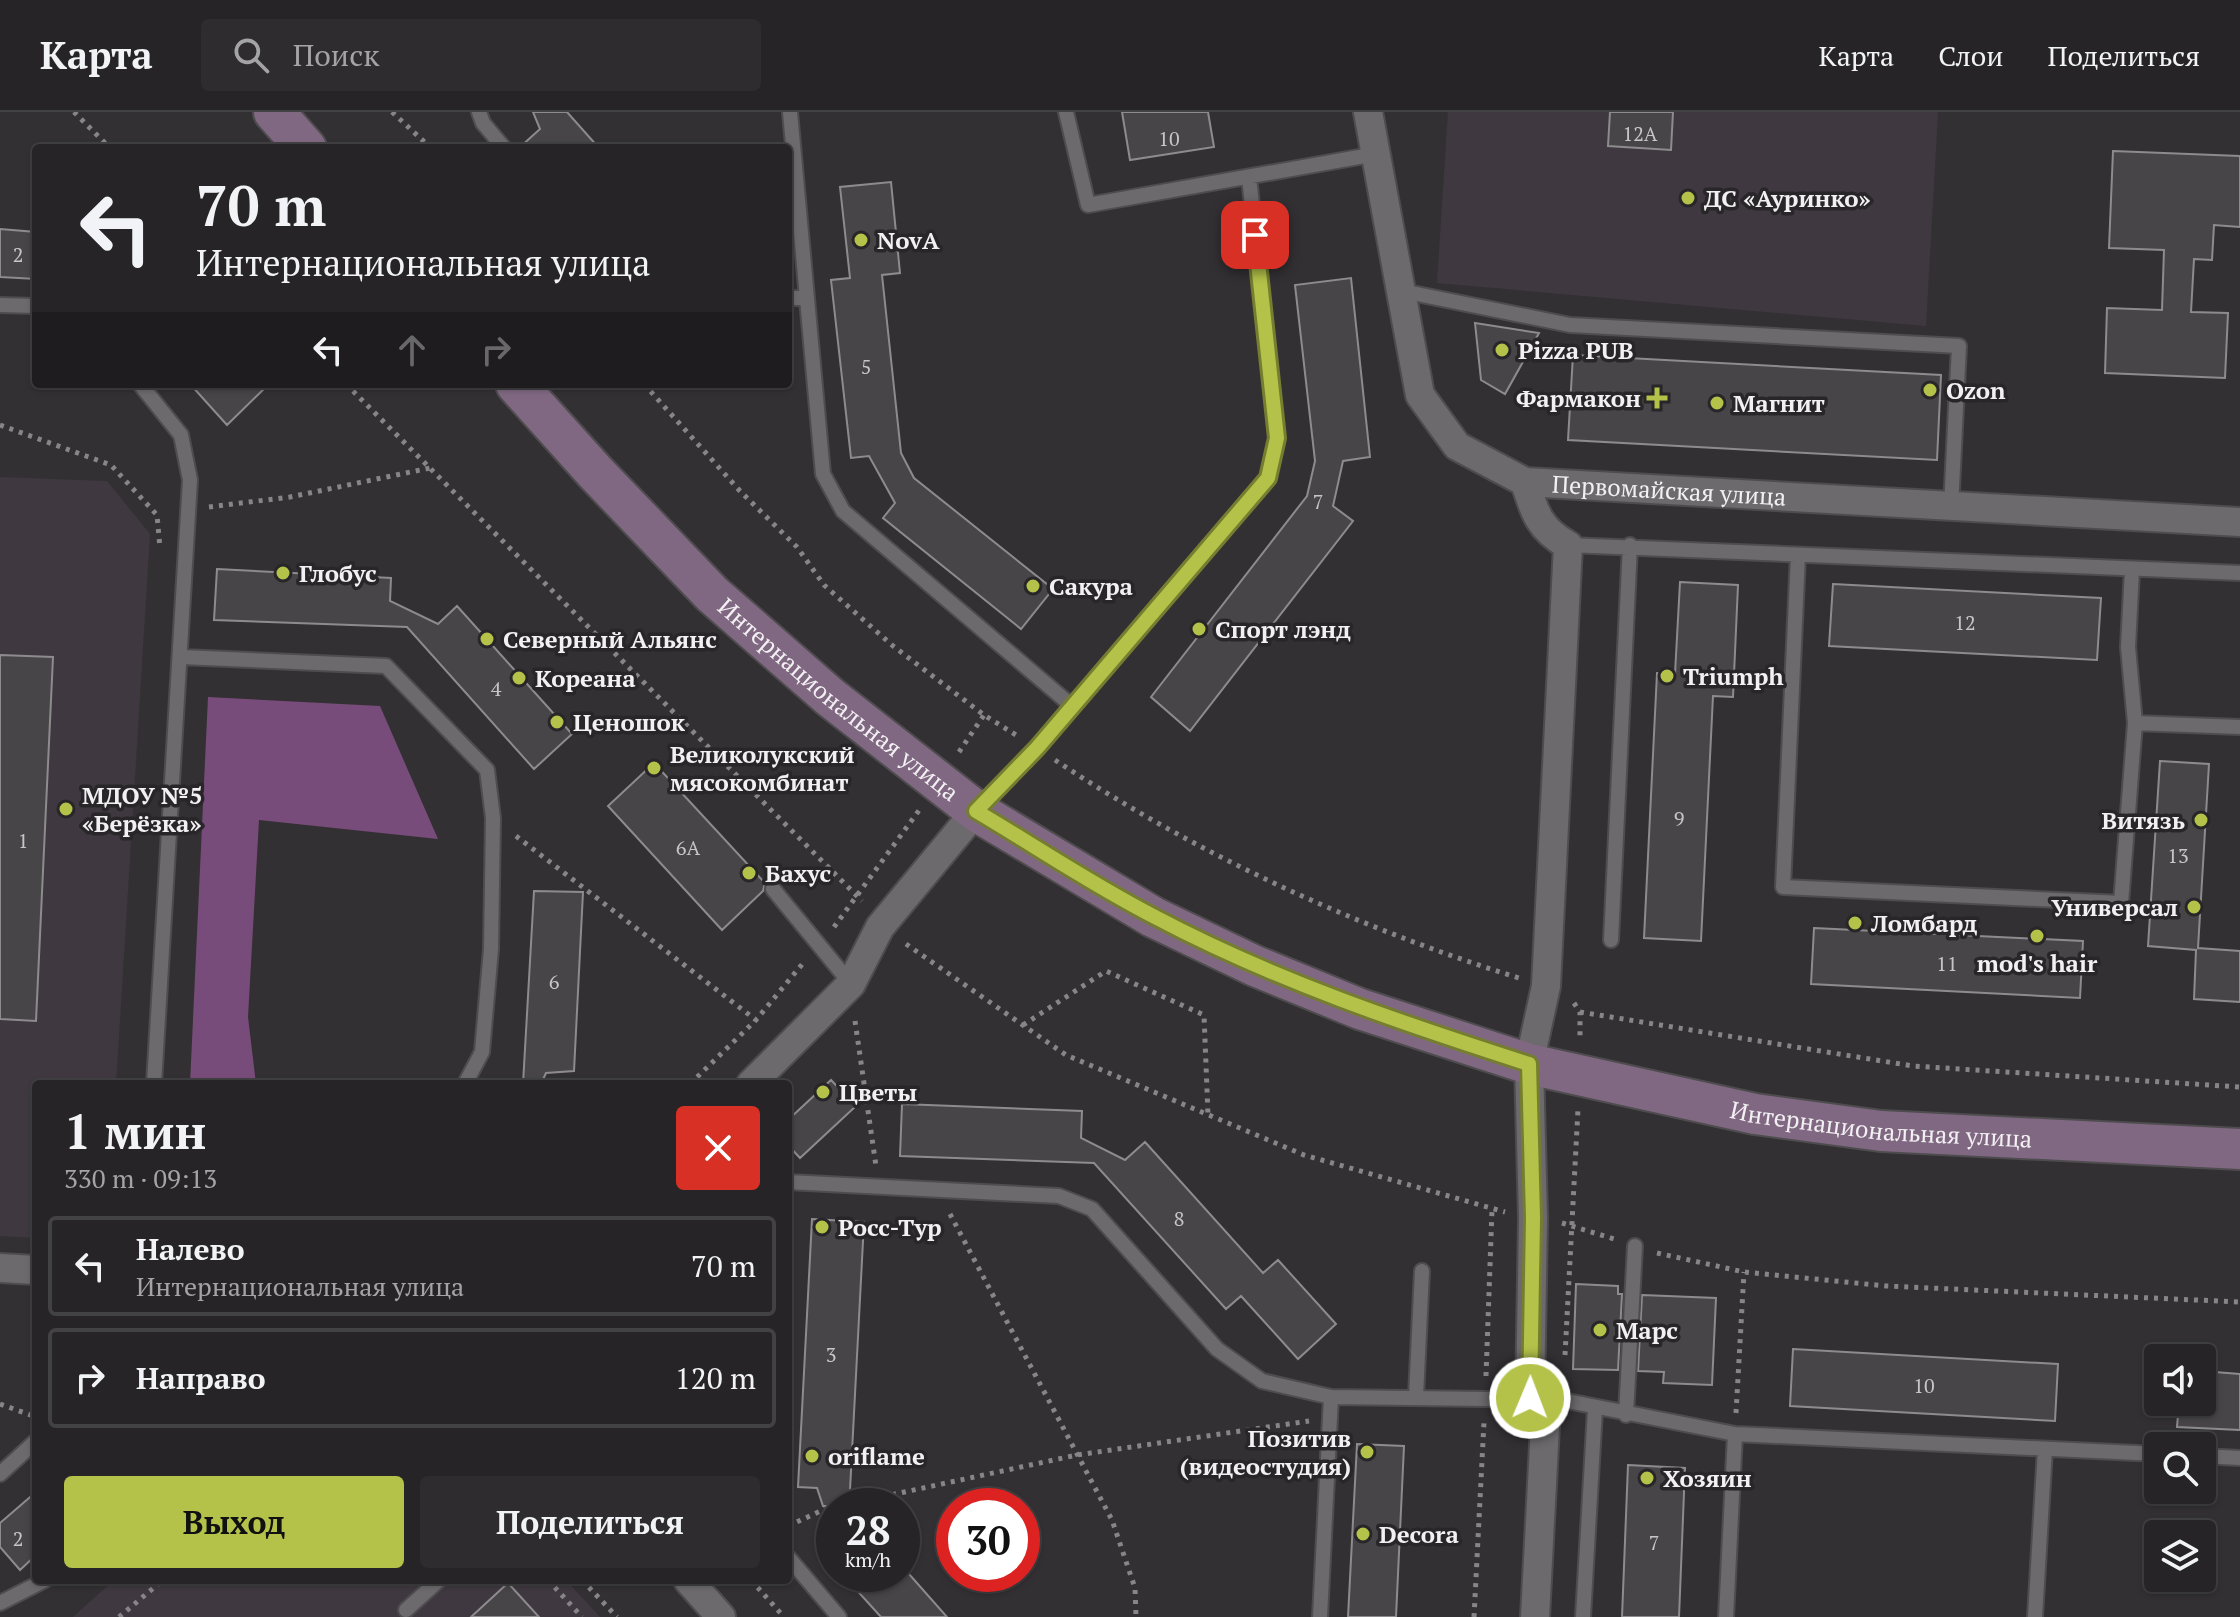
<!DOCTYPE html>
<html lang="ru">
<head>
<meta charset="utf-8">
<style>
  body { margin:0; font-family:"PT Serif",serif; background:#2e2c2e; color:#f1f3f6; height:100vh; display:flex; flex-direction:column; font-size:30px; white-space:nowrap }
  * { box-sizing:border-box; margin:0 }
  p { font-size:26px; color:#a4a4a7 }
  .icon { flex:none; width:44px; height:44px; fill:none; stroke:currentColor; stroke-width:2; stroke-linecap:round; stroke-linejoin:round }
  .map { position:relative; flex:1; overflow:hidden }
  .side { position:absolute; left:32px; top:968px; width:760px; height:504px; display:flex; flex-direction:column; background:#262426; border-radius:8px; box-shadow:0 2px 6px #0004,0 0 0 2px #424143 }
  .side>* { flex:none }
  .guide { position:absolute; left:32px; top:32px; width:760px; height:244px; border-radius:8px; box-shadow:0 2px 6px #0004,0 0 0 2px #424143; background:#262426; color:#f1f3f6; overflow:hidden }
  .fabs { position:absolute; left:2144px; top:1232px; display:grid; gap:16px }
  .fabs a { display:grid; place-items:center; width:72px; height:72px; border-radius:8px; background:#262426; box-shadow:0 2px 6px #0004,0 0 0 2px #424143; font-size:40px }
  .speed { position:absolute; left:816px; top:1376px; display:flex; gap:16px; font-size:40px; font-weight:700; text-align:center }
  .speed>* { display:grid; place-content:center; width:104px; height:104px; border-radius:50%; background:#262426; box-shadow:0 2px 6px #0004,0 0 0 2px #424143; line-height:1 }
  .speed small { font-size:20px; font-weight:400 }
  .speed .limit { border:12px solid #d22; background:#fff; color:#111 }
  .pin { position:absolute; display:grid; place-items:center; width:68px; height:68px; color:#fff; margin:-34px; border-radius:16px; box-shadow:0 4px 12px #0006 }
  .me { position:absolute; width:88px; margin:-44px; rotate:1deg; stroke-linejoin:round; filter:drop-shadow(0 0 6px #0008) }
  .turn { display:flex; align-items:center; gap:28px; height:168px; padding:0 32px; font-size:36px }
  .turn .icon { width:104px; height:104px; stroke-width:2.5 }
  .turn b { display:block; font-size:56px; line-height:68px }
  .lanes { display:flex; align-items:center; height:76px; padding:0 32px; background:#0003; justify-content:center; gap:40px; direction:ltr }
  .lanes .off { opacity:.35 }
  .round { display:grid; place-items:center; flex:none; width:84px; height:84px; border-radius:8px; background:#2e2c2e }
  .overview { display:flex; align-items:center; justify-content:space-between; height:136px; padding:0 32px }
  h1 { font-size:48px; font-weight:700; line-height:60px }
  .cta { display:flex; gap:16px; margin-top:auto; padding:16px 32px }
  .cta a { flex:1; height:92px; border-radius:8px; background:#b4c24a; color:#111; font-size:32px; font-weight:700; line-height:92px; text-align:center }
  .cta a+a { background:#2e2c2e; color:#f1f3f6 }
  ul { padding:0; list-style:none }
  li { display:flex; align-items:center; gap:24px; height:100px; margin:0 16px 12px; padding:0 16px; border:4px solid #424143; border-radius:8px }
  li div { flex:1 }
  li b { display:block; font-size:30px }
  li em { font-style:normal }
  header { display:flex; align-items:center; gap:48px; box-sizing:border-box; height:112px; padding:0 40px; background:#262426; border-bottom:2px solid #424143 }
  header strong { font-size:38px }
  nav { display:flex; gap:44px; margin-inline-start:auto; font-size:28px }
  .search { width:560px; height:72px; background:#2e2c2e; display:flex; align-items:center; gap:20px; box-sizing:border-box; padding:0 28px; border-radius:8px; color:#a4a4a7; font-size:30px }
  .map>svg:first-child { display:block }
</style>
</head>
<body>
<header>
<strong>Карта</strong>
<div class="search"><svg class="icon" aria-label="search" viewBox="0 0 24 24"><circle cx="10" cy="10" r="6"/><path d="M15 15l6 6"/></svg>Поиск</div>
<nav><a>Карта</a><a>Слои</a><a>Поделиться</a></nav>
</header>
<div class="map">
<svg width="2240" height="1505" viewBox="0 0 2240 1505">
  <rect width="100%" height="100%" fill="#333033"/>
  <path fill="#3f3840" d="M1448 0H1938L1926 214 1437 171Z
    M0 365 107 369 150 422 116 972H36V1126L0 1124Z
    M114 1468H566L600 1505H73Z"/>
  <path fill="#784c7a" d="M208 585 380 594 438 727 259 708 248 905 256 972H190Z"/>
  <path fill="#484548" stroke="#8e8b8e" stroke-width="2" d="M533 0H567L599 36H519L540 17Z
    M1122 0H1208L1214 35 1130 48Z
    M1610 0H1673L1671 38 1608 34Z
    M2113 39 2240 44V115L2214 113 2212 148 2194 147 2191 200 2228 201 2225 266 2105 261 2107 196 2162 198 2164 138 2109 136Z
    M891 70 900 161 882 163 901 341 914 366 1053 477 1021 517 883 406 895 391 869 344 851 346 831 168 850 166 840 75Z
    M0 117 36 120V167L0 165Z
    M1351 166 1370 345 1343 349 1333 394 1353 409 1190 619 1151 585 1307 384 1315 349 1295 173Z
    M1475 211 1539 221 1505 282 1481 268Z
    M1573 243 1941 263 1937 348 1568 328Z
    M190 272H269L227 313Z
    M217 457 391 466 390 489 438 512 457 494 572 622 534 657 407 515 214 508Z
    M1680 470 1738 473 1733 585 1713 584 1701 829 1644 826 1657 561 1675 562Z
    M1833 472 2101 486 2097 548 1829 534Z
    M0 543 53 545 36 909 0 907Z
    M2160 649 2209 652 2198 836 2240 839V890L2194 887 2196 838 2148 834Z
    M654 651 765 771 763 779 722 818 608 694Z
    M534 779 583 780 574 959 546 961 541 972H523Z
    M1814 816 2083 829 2080 886 1811 872Z
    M831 968 856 994 800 1046 788 1033V1008Z
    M902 992 1082 999 1081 1026 1125 1048 1145 1030 1263 1161 1278 1148 1336 1212 1298 1247 1241 1184 1226 1197 1094 1051 900 1044Z
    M812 1107 864 1110 850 1378 854 1394H823L817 1376 798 1375Z
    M1576 1172 1618 1174V1182H1622L1618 1258 1573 1257Z
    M1642 1183 1716 1186 1712 1273 1663 1271 1664 1260 1638 1259Z
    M1793 1237 2058 1252 2055 1309 1790 1294Z
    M2202 1259 2240 1262V1318L2177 1315 2179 1290H2202Z
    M1357 1332 1404 1334 1396 1505H1348Z
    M1628 1353 1685 1356 1679 1505H1622Z
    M36 1380V1443L20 1458 0 1435V1411Z
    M842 1462H909L947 1505H881Z
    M508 1471 539 1505H471Z"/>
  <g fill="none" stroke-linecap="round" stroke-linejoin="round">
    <defs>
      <path id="service" d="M479 0 483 11 504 36
        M790 0 823 362 843 399 1072 594
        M1066 0 1088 93 1376 42
        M1402 179 1570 213 1959 234 1951 396
        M788 186H805
        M0 193 36 194
        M140 272 181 323 190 368 154 972
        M1568 433 2240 461
        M1798 443 1783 775 2121 791 2135 611 2128 535 2132 458
        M182 545 386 554 487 658 493 706 491 837 482 940 465 972
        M2135 611 2240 615
        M979 697 1037 636 1268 366 1277 326 1249 65
        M773 777 851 872
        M1611 828 1630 433
        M788 1070 1059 1084 1092 1097 1217 1237 1262 1269 1331 1285 1562 1288 1735 1322 2158 1342
        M1416 1284 1422 1159
        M1626 1303 1635 1134
        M2202 1344 2240 1346
        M0 1362 36 1329
        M788 1445 839 1505
        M0 1491 45 1468
        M406 1498 439 1468
        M1320 1505 1331 1285
        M1583 1505 1595 1297
        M1726 1505 1735 1322
        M2035 1505 2045 1337"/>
      <g id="minor">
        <path id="s1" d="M1368 0 1420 283 1457 334 1525 370 2240 410"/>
        <path d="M1525 370C1534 400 1540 418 1568 433L1546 874 1529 952 1533 1106 1530 1286 1545 1314 1535 1505"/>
        <path d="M751 972 851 872 880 815 976 699"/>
        <path d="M0 1156 36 1158"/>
        <path d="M688 1468 721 1505"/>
      </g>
      <g id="secondary">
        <path d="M274 0 306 36"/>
        <path id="s2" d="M516 272 595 360 712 482 830 585 976 699 1153 805 1255 854 1360 897 1529 952 1755 1002 1881 1019 2240 1037"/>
      </g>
    </defs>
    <use href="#service" stroke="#4e4c4e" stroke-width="18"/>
    <use href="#minor" stroke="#4e4c4e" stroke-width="32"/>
    <use href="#secondary" stroke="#4e4c4e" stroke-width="44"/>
    <path stroke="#878587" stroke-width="5" stroke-dasharray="4 6" stroke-linecap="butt" d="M74 0 110 36
      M392 0 431 36
      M346 272 862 789
      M644 272 740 379 797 435 824 473 893 534 984 603 1016 623
      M0 313 111 353 157 403 160 436
      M209 395 290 385 430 356
      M959 640 984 603
      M1055 648C1198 743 1355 815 1519 866
      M516 724 756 908
      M834 815 920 697
      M906 832 1066 943 1304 1043 1505 1100
      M1574 891 1580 900V927
      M1580 900 1913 954 2240 975
      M855 909 876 1054
      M1023 913 1106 859 1204 903 1208 1003
      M690 972 756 908 804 850
      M950 1102 1112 1408 1135 1476 1136 1505
      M1562 1111 1614 1127
      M1657 1141 1744 1160 1886 1174 2240 1190
      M1565 1243 1578 997
      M1486 1264 1492 1098
      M0 1292 36 1305
      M1736 1301 1744 1160
      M853 1391 1077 1343 1309 1309
      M788 1414 825 1397
      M548 1468 582 1505
      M582 1468 617 1505
      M751 1468 784 1505
      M119 1505 163 1468
      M1474 1505 1484 1310"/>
    <use href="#service" stroke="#6c6a6c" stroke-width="14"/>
    <use href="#minor" stroke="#6c6a6c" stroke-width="28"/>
    <use href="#secondary" stroke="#806882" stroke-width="40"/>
  </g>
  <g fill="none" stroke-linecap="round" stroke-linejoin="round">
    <defs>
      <path id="route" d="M1255 123 1277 326 1268 366 1037 636 976 699C1035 734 1094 774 1155 805 1274 868 1401 911 1529 952L1533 1106 1530 1286"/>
    </defs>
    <use href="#route" stroke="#757e30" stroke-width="20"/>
    <use href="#route" stroke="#b4c24a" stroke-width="14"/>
  </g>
  <g fill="#b4c24a" stroke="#292629" stroke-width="3">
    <circle cx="1688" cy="86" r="8"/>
    <circle cx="861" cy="128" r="8"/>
    <circle cx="1502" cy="238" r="8"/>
    <circle cx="1930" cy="278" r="8"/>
    <path d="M1653 274h8v8h8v8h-8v8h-8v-8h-8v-8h8z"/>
    <circle cx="1717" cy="291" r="8"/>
    <circle cx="283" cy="461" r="8"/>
    <circle cx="1033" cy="474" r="8"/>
    <circle cx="1199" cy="517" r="8"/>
    <circle cx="487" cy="527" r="8"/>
    <circle cx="1667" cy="564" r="8"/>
    <circle cx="519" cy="566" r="8"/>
    <circle cx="557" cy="610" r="8"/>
    <circle cx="654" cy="656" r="8"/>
    <circle cx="66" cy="697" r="8"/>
    <circle cx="2201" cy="708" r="8"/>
    <circle cx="749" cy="761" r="8"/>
    <circle cx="2194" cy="795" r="8"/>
    <circle cx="1855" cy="811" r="8"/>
    <circle cx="2037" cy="824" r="8"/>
    <circle cx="823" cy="980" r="8"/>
    <circle cx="822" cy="1115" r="8"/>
    <circle cx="1600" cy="1218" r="8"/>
    <circle cx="1367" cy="1340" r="8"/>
    <circle cx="812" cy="1344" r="8"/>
    <circle cx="1647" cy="1366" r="8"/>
    <circle cx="1363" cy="1422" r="8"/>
  </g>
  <g text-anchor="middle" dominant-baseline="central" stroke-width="7" stroke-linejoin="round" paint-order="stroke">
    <g font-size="20" fill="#c8c5c8">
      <text x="1640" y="21">12А</text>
      <text x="1169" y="26">10</text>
      <text x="18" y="142">2</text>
      <text x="866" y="254">5</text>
      <text x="1318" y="389">7</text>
      <text x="1965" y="510">12</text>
      <text x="496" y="576">4</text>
      <text x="1679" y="706">9</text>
      <text x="23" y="728">1</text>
      <text x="688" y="735">6А</text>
      <text x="2178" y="743">13</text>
      <text x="1947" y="851">11</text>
      <text x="554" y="869">6</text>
      <text x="1179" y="1106">8</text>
      <text x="831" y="1242">3</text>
      <text x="1924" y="1273">10</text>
      <text x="18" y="1426">2</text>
      <text x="1654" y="1430">7</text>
    </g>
    <g font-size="24" font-weight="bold" fill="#f2f0f2" stroke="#292629" text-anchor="start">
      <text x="1704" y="86">ДС «Ауринко»</text>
      <text x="877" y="128">NovA</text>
      <text x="1518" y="238">Pizza PUB</text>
      <text x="1946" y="278">Ozon</text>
      <text x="1641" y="286" text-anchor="end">Фармакон</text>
      <text x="1733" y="291">Магнит</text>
      <text x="299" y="461">Глобус</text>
      <text x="1049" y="474">Сакура</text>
      <text x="1215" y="517">Спорт лэнд</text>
      <text x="503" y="527">Северный Альянс</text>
      <text x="1683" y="564">Triumph</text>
      <text x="535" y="566">Кореана</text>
      <text x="573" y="610">Ценошок</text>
      <text x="670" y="642">Великолукский<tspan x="670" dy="28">мясокомбинат</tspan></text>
      <text x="82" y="683">МДОУ №5<tspan x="82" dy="28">«Берёзка»</tspan></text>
      <text x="2185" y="708" text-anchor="end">Витязь</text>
      <text x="765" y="761">Бахус</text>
      <text x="2178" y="795" text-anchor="end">Универсал</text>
      <text x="1871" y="811">Ломбард</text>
      <text x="2037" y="851" text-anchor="middle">mod's hair</text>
      <text x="839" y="980">Цветы</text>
      <text x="838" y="1115">Росс-Тур</text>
      <text x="1616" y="1218">Марс</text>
      <text x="1351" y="1326" text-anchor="end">Позитив<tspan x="1351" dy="28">(видеостудия)</tspan></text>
      <text x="828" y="1344">oriflame</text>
      <text x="1663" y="1366">Хозяин</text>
      <text x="1379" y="1422">Decora</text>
    </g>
    <g font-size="24" fill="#f2f0f2" stroke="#292629">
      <text stroke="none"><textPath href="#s1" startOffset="572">Первомайская улица</textPath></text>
      <text stroke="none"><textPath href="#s2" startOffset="452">Интернациональная улица</textPath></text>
      <text stroke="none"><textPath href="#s2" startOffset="1598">Интернациональная улица</textPath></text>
    </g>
  </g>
</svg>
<div class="fabs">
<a><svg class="icon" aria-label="sound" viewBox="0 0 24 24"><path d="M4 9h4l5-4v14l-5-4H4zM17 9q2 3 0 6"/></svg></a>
<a><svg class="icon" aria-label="search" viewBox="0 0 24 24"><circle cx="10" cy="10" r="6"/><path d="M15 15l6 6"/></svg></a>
<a><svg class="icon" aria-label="layers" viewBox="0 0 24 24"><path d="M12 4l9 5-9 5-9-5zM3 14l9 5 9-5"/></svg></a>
</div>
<div class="speed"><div>28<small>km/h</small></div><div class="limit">30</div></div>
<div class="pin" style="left:1255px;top:123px;background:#d93025"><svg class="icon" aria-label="arrive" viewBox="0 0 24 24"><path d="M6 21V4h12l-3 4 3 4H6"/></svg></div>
<svg class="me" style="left:1530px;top:1286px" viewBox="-20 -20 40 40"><circle r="17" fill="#b4c24a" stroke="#fff" stroke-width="3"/><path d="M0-11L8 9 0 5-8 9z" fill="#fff"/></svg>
<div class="guide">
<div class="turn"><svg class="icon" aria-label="left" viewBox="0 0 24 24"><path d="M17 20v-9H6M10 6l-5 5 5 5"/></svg><div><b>70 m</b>Интернациональная улица</div></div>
<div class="lanes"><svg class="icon" aria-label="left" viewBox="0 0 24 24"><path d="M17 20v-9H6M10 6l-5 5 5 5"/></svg><svg class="icon off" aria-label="ahead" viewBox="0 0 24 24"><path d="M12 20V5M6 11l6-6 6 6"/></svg><svg class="icon off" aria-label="right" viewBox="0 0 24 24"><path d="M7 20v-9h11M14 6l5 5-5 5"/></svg></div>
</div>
<section class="side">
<div class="overview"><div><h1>1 мин</h1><p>330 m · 09:13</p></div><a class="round" style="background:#d93025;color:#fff"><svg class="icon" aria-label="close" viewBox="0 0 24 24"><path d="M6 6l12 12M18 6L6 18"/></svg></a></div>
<ul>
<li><svg class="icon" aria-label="left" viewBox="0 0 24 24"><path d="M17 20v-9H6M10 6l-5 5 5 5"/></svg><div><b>Налево</b><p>Интернациональная улица</p></div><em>70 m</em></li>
<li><svg class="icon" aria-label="right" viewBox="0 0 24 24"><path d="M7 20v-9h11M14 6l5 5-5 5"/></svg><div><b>Направо</b></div><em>120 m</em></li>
</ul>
<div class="cta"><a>Выход</a><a>Поделиться</a></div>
</section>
</div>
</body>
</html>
